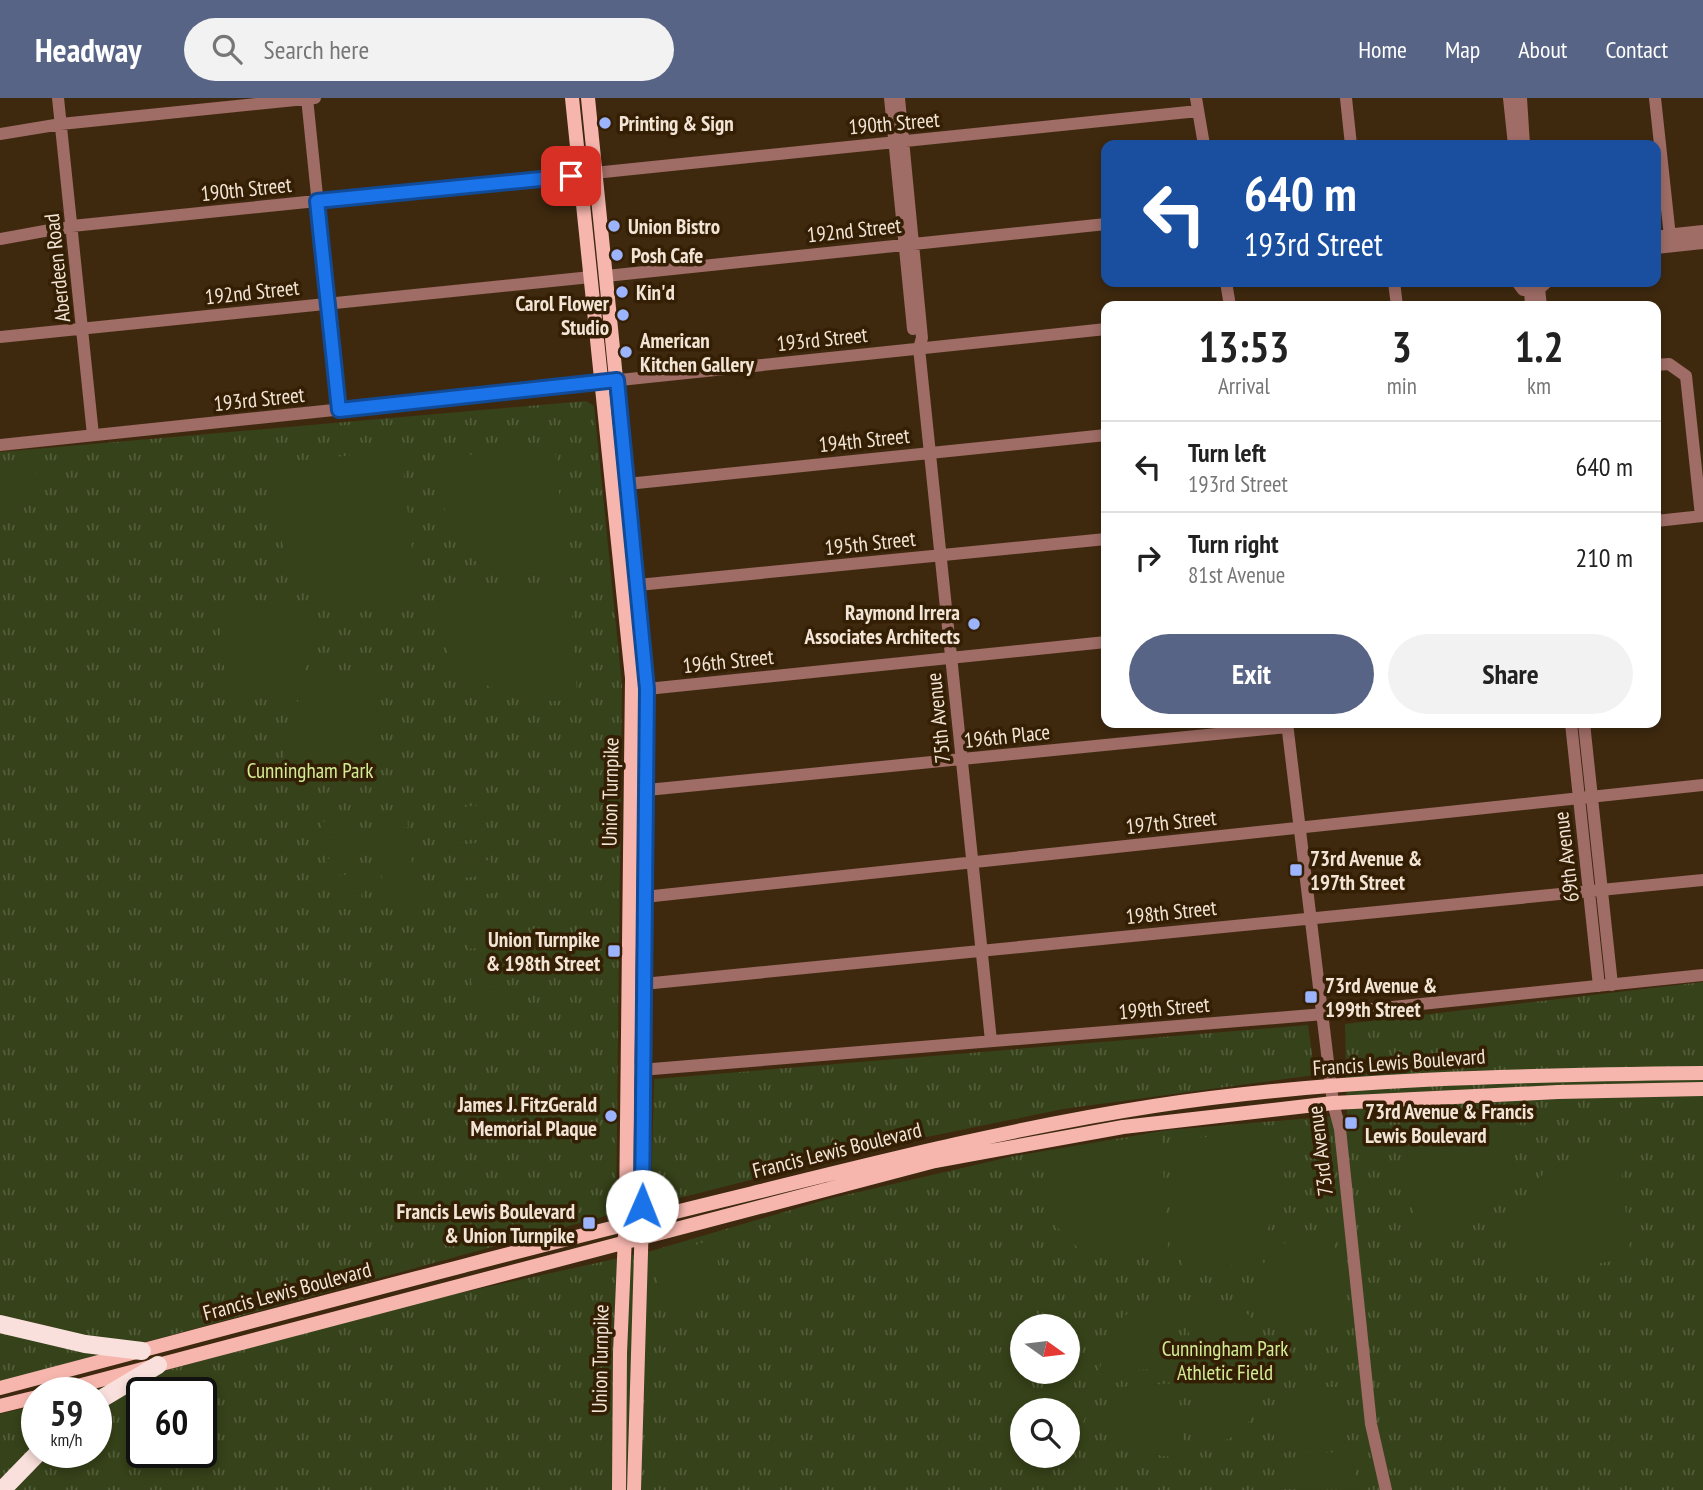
<!DOCTYPE html>
<html lang="en">
<head>
<meta charset="utf-8">
<style>
  body { margin:0; font-family:"PT Sans Narrow",sans-serif; background:#f2f2f2; color:#222; height:100vh; display:flex; flex-direction:column; font-size:26px; white-space:nowrap }
  * { box-sizing:border-box; margin:0 }
  p { font-size:23px; color:#767676 }
  .icon { flex:none; width:38px; height:38px; fill:none; stroke:currentColor; stroke-width:2; stroke-linecap:round; stroke-linejoin:round }
  .map { position:relative; flex:1; overflow:hidden }
  .details { position:absolute; left:1101px; top:203px; width:560px; height:427px; display:flex; flex-direction:column; background:#fff; border-radius:14px; box-shadow:0 4px 10px #0003 }
  .details>* { flex:none }
  .hud { position:absolute; left:1101px; top:42px; width:560px; height:147px; border-radius:14px; box-shadow:0 4px 10px #0003; background:#1a4fa0; color:#fff; overflow:hidden }
  .needle { width:46px; rotate:104deg }
  .buttons { position:absolute; left:1010px; top:1216px; display:grid; gap:14px }
  .buttons a { display:grid; place-items:center; width:70px; height:70px; border-radius:50%; background:#fff; box-shadow:0 4px 10px #0003; font-size:35px }
  .speed { position:absolute; left:21px; top:1279px; display:flex; gap:14px; font-size:35px; font-weight:700; text-align:center }
  .speed>* { display:grid; place-content:center; width:91px; height:91px; border-radius:50%; background:#fff; box-shadow:0 4px 10px #0003; line-height:1 }
  .speed small { font-size:18px; font-weight:400 }
  .speed .limit { border:4px solid #111; border-radius:10px; background:#fff; color:#111 }
  .pin { position:absolute; display:grid; place-items:center; width:60px; height:60px; color:#fff; margin:-30px; border-radius:14px; box-shadow:0 4px 10px #0006 }
  .me { position:absolute; width:77px; margin:-38px; rotate:1deg; stroke-linejoin:round; filter:drop-shadow(0 0 5px #0008) }
  .turn { display:flex; align-items:center; gap:24px; height:147px; padding:0 28px; font-size:32px }
  .turn .icon { width:91px; height:91px; stroke-width:2.5 }
  .turn b { display:block; font-size:49px; line-height:60px }
  .eta { display:flex; justify-content:space-evenly; align-items:center; height:119px; text-align:center }
  .eta b { font-size:42px; font-weight:600; line-height:49px }
  .action { display:flex; gap:14px; margin-top:auto; padding:14px 28px }
  .action a { flex:1; height:80px; border-radius:42px; background:#586485; color:#fff; font-size:28px; font-weight:600; line-height:80px; text-align:center }
  .action a+a { background:#f2f2f2; color:#222 }
  ul { padding:0; list-style:none }
  li { display:flex; align-items:center; gap:21px; height:91px; padding:0 28px; border-top:2px solid #e0e0e0 }
  li div { flex:1 }
  li b { display:block; font-size:26px }
  li em { font-style:normal }
  header { display:flex; align-items:center; gap:42px; box-sizing:border-box; height:98px; padding:0 35px; background:#586485; color:#fff }
  header strong { font-size:33px }
  nav { display:flex; gap:38px; margin-inline-start:auto; font-size:24px }
  .search { width:490px; height:63px; background:#f2f2f2; display:flex; align-items:center; gap:18px; box-sizing:border-box; padding:0 24px; border-radius:38px; color:#767676; font-size:26px }
  .map>svg:first-child { display:block }
</style>
</head>
<body>
<header>
<strong>Headway</strong>
<div class="search"><svg class="icon" aria-label="search" viewBox="0 0 24 24"><circle cx="10" cy="10" r="6"/><path d="M15 15l6 6"/></svg>Search here</div>
<nav><a>Home</a><a>Map</a><a>About</a><a>Contact</a></nav>
</header>
<div class="map">
<svg width="1703" height="1392" viewBox="0 0 1703 1392">
  <defs>
    <pattern id="park-tufts" width="24" height="20" patternUnits="userSpaceOnUse" patternTransform="scale(1.75)"><rect width="24" height="20" fill="#364219"/><path d="M3 7l-1-3M5 7V3M7 7l1-3M15 17l-1-3M17 17v-4M19 17l1-3" fill="none" stroke="#545d3a"/></pattern>
  </defs>
  <rect width="100%" height="100%" fill="#3e290f"/>
  <path fill="url(#park-tufts)" fill-rule="evenodd" d="M586 303 594 308 622 587 616 1115 0 1284V354Z
    M1703 884V1392H0V1316L37 1307V1354H96V1295H82L419 1204 651 1153 828 1101 1014 1058 1168 1032 1347 1017 1345 926ZM1022 1228H1068V1274H1022ZM142 1295H201V1354H142ZM1022 1312H1068V1358H1022Z
    M1308 927 1315 977 1063 1011 883 1048 660 1105 653 1104 651 1099 654 981Z"/>
  <path fill="#364219" d="M401 352 418 507C401 509 382 513 365 512 286 506 273 429 268 366Z
    M555 353 567 473C472 490 439 450 440 358Z
    M33 362 39 397 0 404V369Z
    M570 484 577 600C539 611 464 590 447 552 440 537 440 515 438 498Z
    M316 505C326 567 290 606 228 604L218 513Z
    M373 571 381 667 284 679C287 608 294 575 373 571Z
    M484 707 486 721 455 725 453 710Z
    M407 715 408 729 377 733 376 718Z
    M353 720 355 735 324 738 322 724Z
    M486 725 488 740 457 743 455 729Z
    M408 734 410 748 379 751 377 737Z
    M356 739 357 753 326 757 325 742Z
    M488 744 490 758 459 762 457 747Z
    M410 752 412 766 381 770 379 755Z
    M357 757 359 772 328 775 326 761Z
    M490 762 491 777 460 780 459 766Z
    M412 770 414 785 383 788 381 773Z
    M359 775 361 790 330 793 328 779Z
    M492 781 493 795 462 799 461 784Z
    M414 788 416 803 385 806 383 792Z
    M361 794 363 809 332 812 330 798Z
    M495 815 497 830 466 833 464 819Z
    M497 834 499 848 468 851 466 837Z
    M500 852 501 867 470 870 468 856Z
    M501 871 503 885 472 889 470 874Z
    M503 890 505 904 474 907 472 893Z
    M1516 1013C1524 1061 1500 1125 1449 1139 1439 1142 1426 1140 1416 1141L1404 1025Z
    M1274 1029C1278 1072 1285 1137 1240 1163 1223 1172 1201 1172 1182 1172L1173 1044Z
    M1161 1036 1168 1151 1118 1156 1079 1151 1054 1126 1046 1053Z
    M1600 1053H1619L1631 1160 1514 1179 1508 1145 1519 1108 1542 1077 1567 1063Z
    M1333 1131 1342 1222 1259 1230C1257 1218 1251 1198 1254 1187 1264 1150 1298 1133 1333 1131Z
    M712 1142 719 1169 710 1197 679 1209H657L658 1158Z
    M1171 1205 1176 1269 1099 1275C1110 1228 1118 1207 1171 1205Z
    M1221 1205C1259 1210 1257 1234 1259 1265L1192 1270 1187 1211Z
    M1022 1209 1034 1212 1049 1228H1022V1274H1062L1003 1280V1236Z
    M1255 1283C1258 1327 1239 1347 1196 1345L1193 1284Z
    M1178 1285 1184 1360C1134 1357 1111 1344 1110 1290Z
    M1322 1289H1338L1346 1344 1274 1356C1272 1317 1284 1298 1322 1289Z
    M1083 1290 1085 1320 1069 1356 1068 1312H1022V1358H1065L1031 1370 1013 1371 1006 1296Z
    M1349 1352 1360 1392 1279 1391 1274 1362Z"/>
  <g fill="none" stroke-linecap="round" stroke-linejoin="round">
    <path stroke="#9f6c66" stroke-width="12" d="M58 0 93 337
      M307 0 339 312
      M890 0 913 231
      M899 0 922 240 919 250 991 943
      M1196 0 1204 47
      M1346 0 1351 47
      M1509 0 1514 47
      M1521 0 1524 47
      M1655 0 1671 148
      M0 36 61 26 315 0
      M594 75 1198 13
      M1656 138 1703 133
      M0 141 72 128 580 76
      M1656 150 1703 145
      M606 178 1106 126
      M1226 184 1230 208
      M1394 184 1397 208
      M1517 184 1523 192 1539 191 1547 184
      M1539 191 1541 208
      M1530 192 1531 208
      M0 239 591 179
      M1656 267 1669 266 1686 278 1701 418
      M0 347 1106 231
      M627 386 1106 337
      M1656 423 1703 418
      M638 487 1106 441
      M647 591 1106 544
      M1287 625 1333 1005 1340 1031 1371 1326 1386 1392
      M1571 625 1599 888
      M1584 625 1612 887
      M647 692 1287 629
      M644 799 1703 687
      M643 886 1703 782
      M628 973 1324 916 1703 877"/>
    <path stroke="#f6b6ae" stroke-width="14" d="M572 0 632 580 626 1114 620 1255 619 1392
      M588 0 647 591 642 1121 634 1392
      M0 1290C251 1224 501 1156 753 1095 886 1062 1018 1029 1154 1008 1335 980 1520 977 1703 975
      M51 1295 935 1063 1123 1029 1333 1005 1558 994 1703 991
      M0 1308 37 1299"/>
    <path stroke="#fae0dc" stroke-width="18" d="M0 1226 85 1246 142 1253
      M96 1304 158 1267
      M2 1392 39 1354"/>
  </g>
  <g fill="none" stroke-linecap="round" stroke-linejoin="round">
    <defs>
      <path id="route" d="M571 78 317 103 339 312 617 282 647 591 642 1108"/>
    </defs>
    <use href="#route" stroke="#114b97" stroke-width="18"/>
    <use href="#route" stroke="#1a73e8" stroke-width="12"/>
  </g>
  <g fill="#9bb4fd" stroke="#341f05" stroke-width="2.5">
    <circle cx="605" cy="25" r="7"/>
    <circle cx="614" cy="128" r="7"/>
    <circle cx="617" cy="157" r="7"/>
    <circle cx="622" cy="194" r="7"/>
    <circle cx="623" cy="217" r="7"/>
    <circle cx="626" cy="254" r="7"/>
    <circle cx="974" cy="526" r="7"/>
    <rect x="1289" y="765" width="14" height="14" rx="3.5"/>
    <rect x="607" y="846" width="14" height="14" rx="3.5"/>
    <rect x="1304" y="892" width="14" height="14" rx="3.5"/>
    <circle cx="611" cy="1018" r="7"/>
    <rect x="1344" y="1018" width="14" height="14" rx="3.5"/>
    <rect x="582" y="1118" width="14" height="14" rx="3.5"/>
  </g>
  <g text-anchor="middle" dominant-baseline="central" stroke-width="7" stroke-linejoin="round" paint-order="stroke">
    <g font-size="21" font-weight="bold" fill="#f3e5d6" stroke="#341f05" text-anchor="start">
      <text x="619" y="25">Printing &amp; Sign</text>
      <text x="628" y="128">Union Bistro</text>
      <text x="631" y="157">Posh Cafe</text>
      <text x="636" y="194">Kin'd</text>
      <text x="609" y="205" text-anchor="end">Carol Flower<tspan x="609" dy="24">Studio</tspan></text>
      <text x="640" y="242">American<tspan x="640" dy="24">Kitchen Gallery</tspan></text>
      <text x="960" y="514" text-anchor="end">Raymond Irrera<tspan x="960" dy="24">Associates Architects</tspan></text>
      <text x="1310" y="760">73rd Avenue &amp;<tspan x="1310" dy="24">197th Street</tspan></text>
      <text x="600" y="841" text-anchor="end">Union Turnpike<tspan x="600" dy="24">&amp; 198th Street</tspan></text>
      <text x="1325" y="887">73rd Avenue &amp;<tspan x="1325" dy="24">199th Street</tspan></text>
      <text x="597" y="1006" text-anchor="end">James J. FitzGerald<tspan x="597" dy="24">Memorial Plaque</tspan></text>
      <text x="1365" y="1013">73rd Avenue &amp; Francis<tspan x="1365" dy="24">Lewis Boulevard</tspan></text>
      <text x="575" y="1113" text-anchor="end">Francis Lewis Boulevard<tspan x="575" dy="24">&amp; Union Turnpike</tspan></text>
    </g>
    <g font-size="21" fill="#f3e5d6" stroke="#341f05">
      <text transform="translate(894 25) rotate(-5)">190th Street</text>
      <text transform="translate(246 91) rotate(-6)">190th Street</text>
      <text transform="translate(854 132) rotate(-6)">192nd Street</text>
      <text transform="translate(57 170) rotate(-96)">Aberdeen Road</text>
      <text transform="translate(252 194) rotate(-6)">192nd Street</text>
      <text transform="translate(822 241) rotate(-6)">193rd Street</text>
      <text transform="translate(259 301) rotate(-6)">193rd Street</text>
      <text transform="translate(864 342) rotate(-6)">194th Street</text>
      <text transform="translate(870 445) rotate(-6)">195th Street</text>
      <text transform="translate(728 563) rotate(-6)">196th Street</text>
      <text transform="translate(938 620) rotate(-96)">75th Avenue</text>
      <text transform="translate(1007 638) rotate(-6)">196th Place</text>
      <text transform="translate(610 694) rotate(-89)">Union Turnpike</text>
      <text transform="translate(1171 724) rotate(-6)">197th Street</text>
      <text transform="translate(1566 759) rotate(-97)">69th Avenue</text>
      <text transform="translate(1171 814) rotate(-6)">198th Street</text>
      <text transform="translate(1164 910) rotate(-5)">199th Street</text>
      <text transform="translate(1399 964) rotate(-4)">Francis Lewis Boulevard</text>
      <text transform="translate(837 1052) rotate(-14)">Francis Lewis Boulevard</text>
      <text transform="translate(1320 1053) rotate(-97)">73rd Avenue</text>
      <text transform="translate(287 1193) rotate(-15)">Francis Lewis Boulevard</text>
      <text transform="translate(600 1261) rotate(-89)">Union Turnpike</text>
    </g>
    <g font-size="21" fill="#d2ed94" stroke="#341f05">
      <text x="310" y="672">Cunningham Park</text>
      <text x="1225" y="1250">Cunningham Park<tspan x="1225" dy="24">Athletic Field</tspan></text>
    </g>
  </g>
</svg>
<div class="buttons">
<a><svg class="needle" viewBox="-14 -14 28 28"><path d="M0-13l5 13h-10z" fill="#e53935"/><path d="M0 13l5-13h-10z" fill="#767676"/></svg></a>
<a><svg class="icon" aria-label="search" viewBox="0 0 24 24"><circle cx="10" cy="10" r="6"/><path d="M15 15l6 6"/></svg></a>
</div>
<div class="speed"><div>59<small>km/h</small></div><div class="limit">60</div></div>
<div class="pin" style="left:571px;top:78px;background:#d93025"><svg class="icon" aria-label="arrive" viewBox="0 0 24 24"><path d="M6 21V4h12l-3 4 3 4H6"/></svg></div>
<svg class="me" style="left:642px;top:1108px" viewBox="-20 -20 40 40"><circle r="19" fill="#fff"/><path d="M0-13L10 11 0 6-10 11z" fill="#1a73e8"/></svg>
<div class="hud">
<div class="turn"><svg class="icon" aria-label="left" viewBox="0 0 24 24"><path d="M17 20v-9H6M10 6l-5 5 5 5"/></svg><div><b>640 m</b>193rd Street</div></div>
</div>
<section class="details">
<div class="eta">
<div><b>13:53</b><p>Arrival</p></div>
<div><b>3</b><p>min</p></div>
<div><b>1.2</b><p>km</p></div>
</div>
<ul>
<li><svg class="icon" aria-label="left" viewBox="0 0 24 24"><path d="M17 20v-9H6M10 6l-5 5 5 5"/></svg><div><b>Turn left</b><p>193rd Street</p></div><em>640 m</em></li>
<li><svg class="icon" aria-label="right" viewBox="0 0 24 24"><path d="M7 20v-9h11M14 6l5 5-5 5"/></svg><div><b>Turn right</b><p>81st Avenue</p></div><em>210 m</em></li>
</ul>
<div class="action"><a>Exit</a><a>Share</a></div>
</section>
</div>
</body>
</html>
